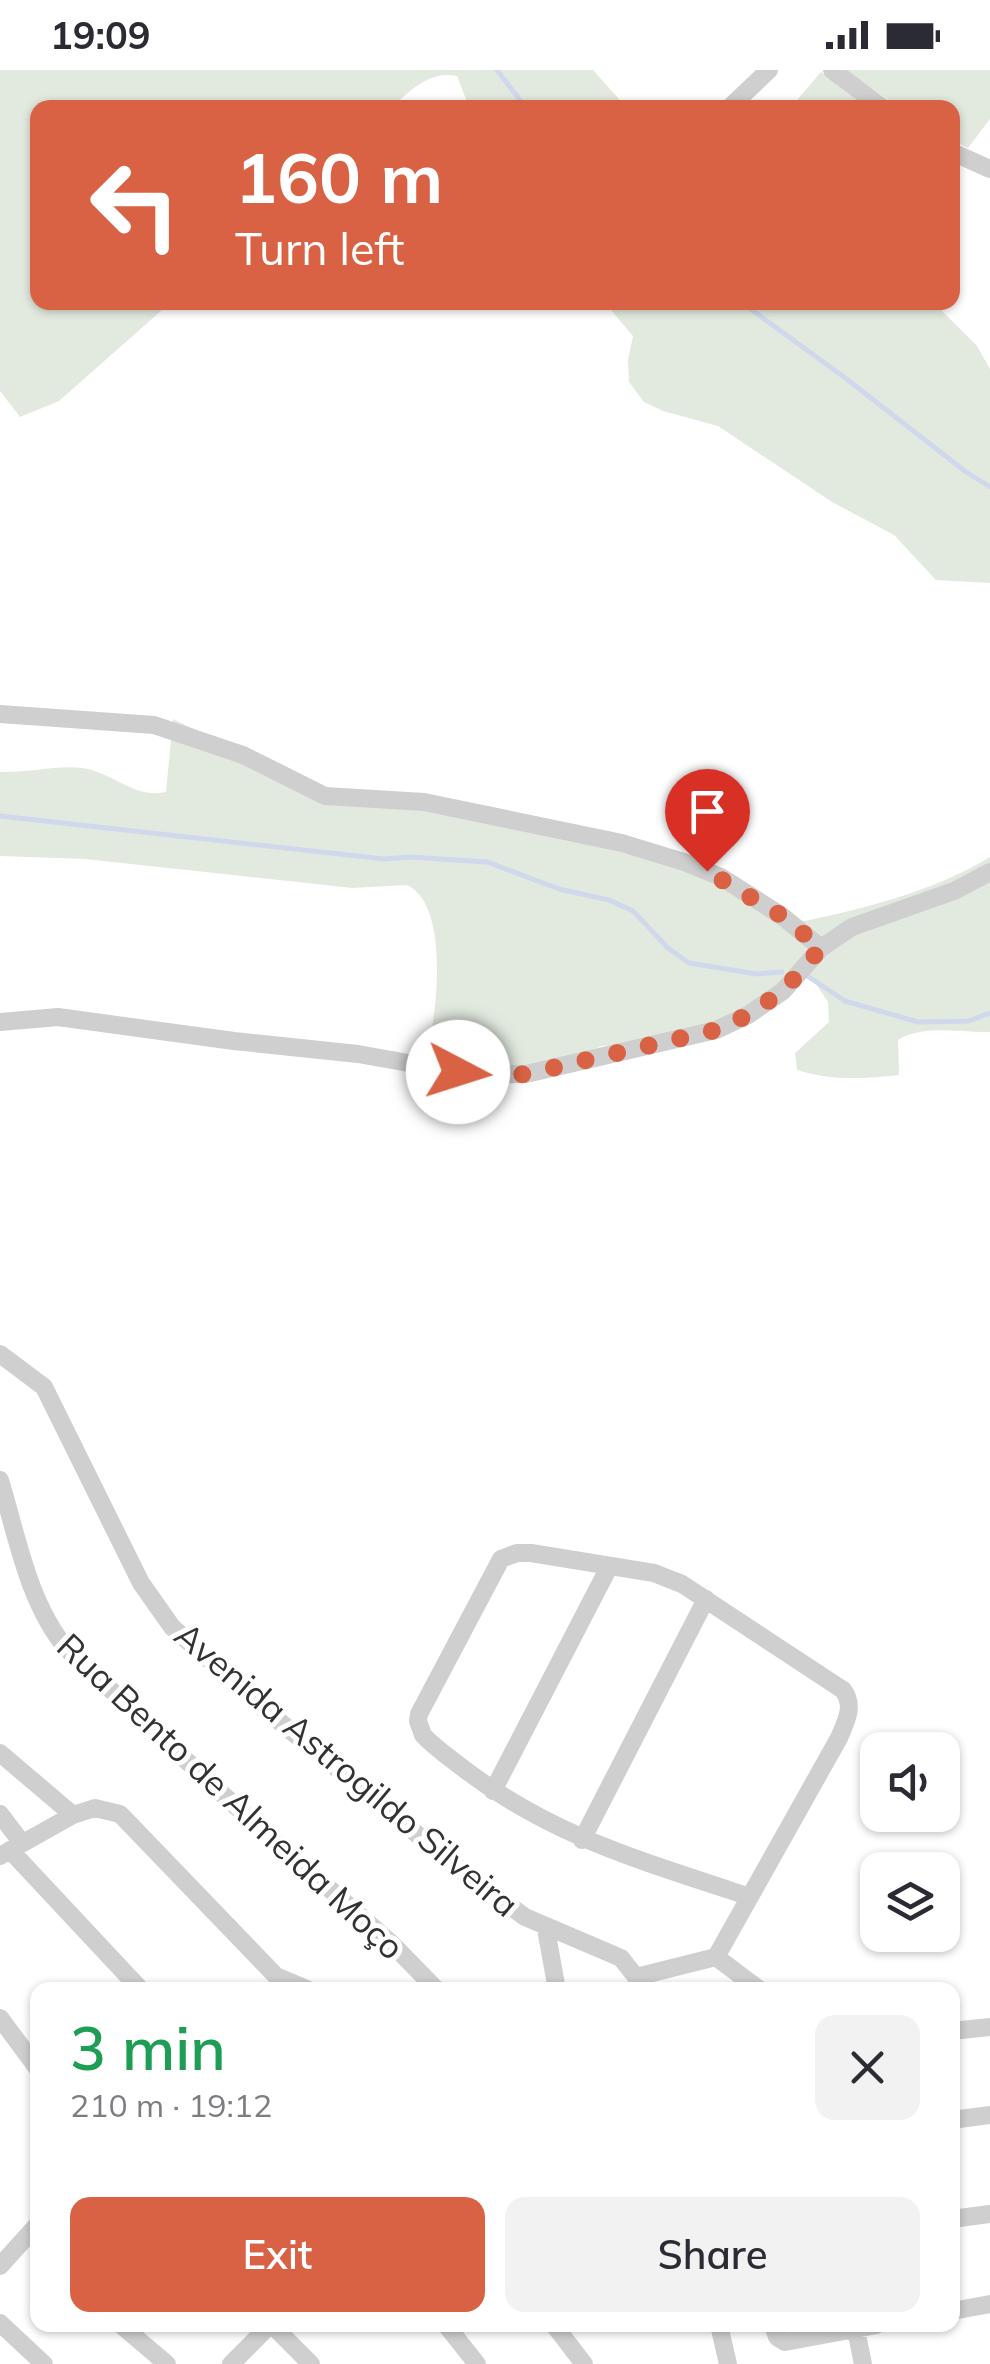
<!DOCTYPE html>
<html lang="en">
<head>
<meta charset="utf-8">
<style>
  body { margin:0; font-family:Mulish,sans-serif; background:#f2f2f3; color:#2b2b33; height:100vh; display:flex; flex-direction:column; font-size:38px; white-space:nowrap }
  * { box-sizing:border-box; margin:0 }
  p { font-size:32px; color:#7c7c81 }
  .icon { flex:none; width:55px; height:55px; fill:none; stroke:currentColor; stroke-width:2; stroke-linecap:round; stroke-linejoin:round }
  .map { position:relative; flex:1; overflow:hidden }
  .details { position:absolute; left:30px; top:1912px; width:930px; height:350px; display:flex; flex-direction:column; background:#fff; border-radius:20px; box-shadow:0 2px 8px #0004 }
  .details>* { flex:none }
  .top-card { position:absolute; left:30px; top:30px; width:930px; height:210px; border-radius:20px; box-shadow:0 2px 8px #0004; background:#d96244; color:#fff; overflow:hidden }
  .tools { position:absolute; left:860px; top:1662px; display:grid; gap:20px }
  .tools a { display:grid; place-items:center; width:100px; height:100px; border-radius:20px; background:#fff; box-shadow:0 2px 8px #0004; font-size:50px }
  .pin { position:absolute; display:grid; place-items:center; width:85px; height:85px; color:#fff; margin:-102px -42px; border-radius:50% 50% 50% 0; rotate:-45deg; box-shadow:0 0 10px #0007 }
  .pin .icon { rotate:45deg }
  .me { position:absolute; width:110px; margin:-55px; rotate:95deg; stroke-linejoin:round; filter:drop-shadow(0 0 8px #0008) }
  .turn { display:flex; align-items:center; gap:35px; height:210px; padding:0 40px; font-size:45px }
  .turn .icon { width:130px; height:130px; stroke-width:2.5 }
  .turn b { display:block; font-size:70px; line-height:85px }
  .round { display:grid; place-items:center; flex:none; width:105px; height:105px; border-radius:20px; background:#f2f2f3 }
  .headline { display:flex; align-items:center; justify-content:space-between; height:170px; padding:0 40px }
  h1 { font-size:60px; font-weight:600; line-height:75px; color:#1e9e55 }
  .action { display:flex; gap:20px; margin-top:auto; padding:20px 40px }
  .action a { flex:1; height:115px; border-radius:20px; background:#d96244; color:#fff; font-size:40px; font-weight:600; line-height:115px; text-align:center }
  .action a+a { background:#f2f2f3; color:#2b2b33 }
  .status { display:flex; justify-content:space-between; align-items:center; height:70px; padding:0 50px; background:#fff; direction:ltr }
  .status svg { height:28px; fill:currentColor }
  .map>svg:first-child { display:block }
</style>
</head>
<body>
<div class="status"><b>19:09</b><svg viewBox="0 0 49 12"><path d="M0 12V9h3v3zM5 12V6h3v6zM10 12V3h3v9zM15 12V0h3v12zM26 1h20v11H26zM47 4h2v5h-2z"/></svg></div>
<div class="map">
<svg width="990" height="2294" viewBox="0 0 990 2294">
  <rect width="100%" height="100%" fill="#fff"/>
  <path fill="#e2eadf" d="M0 0H593L626 37H469L457 6C430 0 411 20 392 37L38 38V232L170 233 59 331 20 347 0 321Z
    M845 0H990V49L968 78 953 70 952 38 899 37Z
    M821 2 872 38H790Z
    M605 233H934L977 276 990 299V513L936 510 894 465 832 432 718 356 663 341 644 332 629 312 628 290 633 266Z
    M173 649 337 728 436 739 612 772 727 813 791 854C858 840 931 823 990 787V962C961 963 924 954 898 970L899 1005C863 1009 832 1011 797 1000L795 983 829 952 828 932 805 898 760 939 677 971 602 976 561 993 521 1002 425 990C437 951 451 835 407 815L352 818 85 789 0 786V702C27 703 56 695 82 698 113 702 134 729 166 722Z"/>
  <g fill="none" stroke-linecap="round" stroke-linejoin="round">
    <path stroke="#d0d9eb" stroke-width="5" d="M497 0 526 38
      M741 232 844 307 966 402 990 417
      M0 746 384 789 410 787 487 792 559 819 609 830 633 841 668 878 689 893 757 904 782 902
      M806 905 845 931 918 952 969 951 990 943"/>
    <path stroke="#cfcfcf" stroke-width="18" d="M832 0 883 38
      M729 38 769 0
      M952 82 990 99
      M0 644 154 655 243 685 325 726 424 732 622 773 684 792 721 807 782 846 821 878
      M0 952 58 947 234 971 358 984 476 1005 526 1004 716 960 748 945 783 921 821 878 852 857 954 821 990 802
      M0 1284 44 1317 141 1513 172 1557 263 1638 457 1797 525 1847 621 1888 636 1907 639 1920
      M0 1410C17 1466 28 1532 66 1578L221 1723 392 1874 437 1920
      M0 1683 73 1745
      M493 1721 609 1497
      M0 1744 22 1773
      M582 1770 706 1529
      M10 1780 141 1920
      M0 1786 73 1745 95 1738 120 1744 276 1906 309 1920
      M546 1859 557 1920
      M716 1887 839 1668C846 1651 855 1636 843 1620L682 1514 654 1503 531 1483H517L501 1489 419 1644 418 1651 423 1665C435 1678 450 1688 464 1699 555 1768 644 1791 750 1827
      M636 1907 716 1887 760 1920
      M0 1948 38 1999
      M952 1961 990 1957
      M952 2050 990 2045
      M952 2149 990 2144
      M0 2196 38 2154
      M952 2241 990 2234
      M0 2253 44 2294
      M121 2255 167 2294
      M272 2255 311 2294
      M446 2255 477 2294
      M554 2255 584 2294
      M719 2255 728 2294
      M773 2255 777 2267 785 2272 877 2255
      M855 2255 863 2294
      M231 2294 270 2255"/>
  </g>
  <g fill="none" stroke-linecap="round" stroke-linejoin="round">
    <path stroke="#d96244" stroke-width="18" stroke-dasharray="0 32.4" d="M458 1002 493 1007 526 1004 716 960 748 945 783 921 821 878 782 846 707 801"/>
  </g>
  <g text-anchor="middle" dominant-baseline="central" stroke-width="10" stroke-linejoin="round" paint-order="stroke">
    <g font-size="35" fill="#323232" stroke="#fff">
      <text transform="translate(347 1699) rotate(40)">Avenida Astrogildo Silveira</text>
      <text transform="translate(231 1726) rotate(43)">Rua Bento de Almeida Moço</text>
    </g>
  </g>
</svg>
<div class="tools">
<a><svg class="icon" aria-label="sound" viewBox="0 0 24 24"><path d="M4 9h4l5-4v14l-5-4H4zM17 9q2 3 0 6"/></svg></a>
<a><svg class="icon" aria-label="layers" viewBox="0 0 24 24"><path d="M12 4l9 5-9 5-9-5zM3 14l9 5 9-5"/></svg></a>
</div>
<div class="pin" style="left:707px;top:801px;background:#d93025"><svg class="icon" aria-label="arrive" viewBox="0 0 24 24"><path d="M6 21V4h12l-3 4 3 4H6"/></svg></div>
<svg class="me" style="left:458px;top:1002px" viewBox="-20 -20 40 40"><circle r="19" fill="#fff"/><path d="M0-13L10 11 0 6-10 11z" fill="#d96244"/></svg>
<div class="top-card">
<div class="turn"><svg class="icon" aria-label="left" viewBox="0 0 24 24"><path d="M17 20v-9H6M10 6l-5 5 5 5"/></svg><div><b>160 m</b>Turn left</div></div>
</div>
<section class="details">
<div class="headline"><div><h1>3 min</h1><p>210 m · 19:12</p></div><a class="round"><svg class="icon" aria-label="close" viewBox="0 0 24 24"><path d="M6 6l12 12M18 6L6 18"/></svg></a></div>
<div class="action"><a>Exit</a><a>Share</a></div>
</section>
</div>
</body>
</html>
